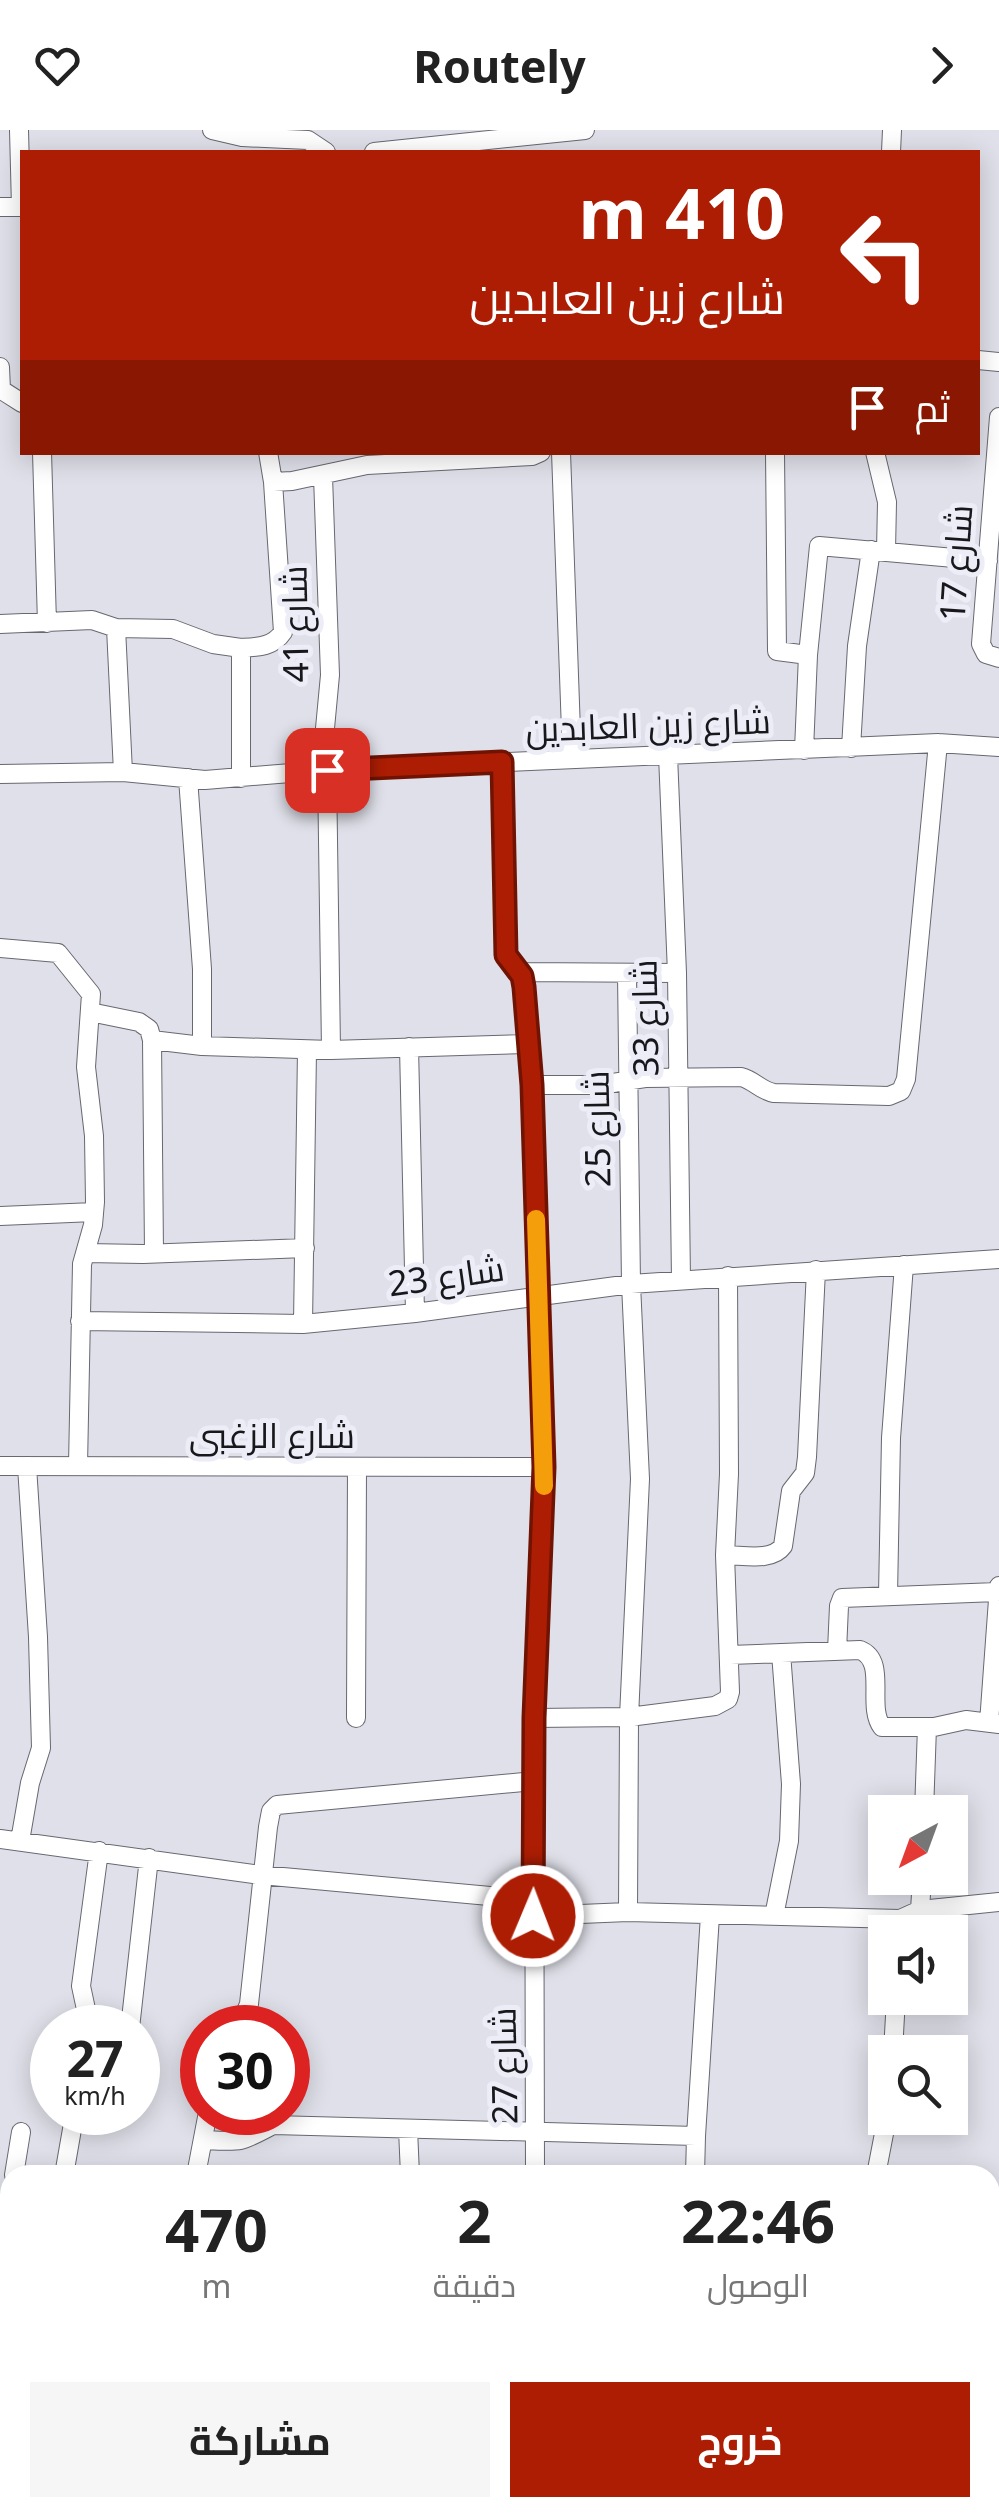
<!DOCTYPE html>
<html lang="ar">
<head>
<meta charset="utf-8">
<style>
  body { margin:0; font-family:"Noto Sans",Cairo,sans-serif; background:#f6f6f6; color:#222; direction:rtl; height:100vh; display:flex; flex-direction:column; font-size:38px; white-space:nowrap }
  * { box-sizing:border-box; margin:0 }
  p { font-size:32px; color:#767676 }
  .icon { flex:none; width:55px; height:55px; fill:none; stroke:currentColor; stroke-width:2; stroke-linecap:round; stroke-linejoin:round }
  .map { position:relative; flex:1; overflow:hidden; direction:ltr }
  .sheet { position:absolute; left:0px; top:2035px; width:1000px; height:352px; display:flex; flex-direction:column; background:#fff; border-radius:30px 30px 0 0; box-shadow:0 5px 25px #0003; direction:rtl }
  .sheet>* { flex:none }
  .hud { position:absolute; left:20px; top:20px; width:960px; height:305px; border-radius:0px; box-shadow:0 5px 25px #0003; direction:rtl; background:#ac1d03; color:#fff; overflow:hidden }
  .needle { width:65px; rotate:221deg }
  .fabs { position:absolute; left:868px; top:1665px; display:grid; gap:20px }
  .fabs a { display:grid; place-items:center; width:100px; height:100px; border-radius:0px; background:#fff; box-shadow:0 5px 25px #0003; font-size:50px }
  .speed { position:absolute; left:30px; top:1875px; display:flex; gap:20px; font-size:50px; font-weight:700; text-align:center }
  .speed>* { display:grid; place-content:center; width:130px; height:130px; border-radius:50%; background:#fff; box-shadow:0 5px 25px #0003; line-height:1 }
  .speed small { font-size:25px; font-weight:400 }
  .speed .limit { border:15px solid #d22; background:#fff; color:#111 }
  .pin { position:absolute; display:grid; place-items:center; width:85px; height:85px; color:#fff; margin:-42px; border-radius:20px; box-shadow:0 5px 15px #0006 }
  .me { position:absolute; width:110px; margin:-55px; rotate:1deg; stroke-linejoin:round; filter:drop-shadow(0 0 8px #0008) }
  .turn { display:flex; align-items:center; gap:35px; height:210px; padding:0 30px; font-size:45px }
  .turn .icon { width:130px; height:130px; stroke-width:2.5 }
  .turn b { display:block; font-size:70px; line-height:85px }
  .then { display:flex; align-items:center; height:95px; padding:0 30px; background:#0003; gap:20px; font-size:38px }
  .eta { display:flex; justify-content:space-evenly; align-items:center; height:170px; text-align:center }
  .eta b { font-size:60px; font-weight:700; line-height:70px }
  .cta { display:flex; gap:20px; margin-top:auto; padding:20px 30px }
  .cta a { flex:1; height:115px; border-radius:0px; background:#ac1d03; color:#fff; font-size:40px; font-weight:700; line-height:115px; text-align:center }
  .cta a+a { background:#f6f6f6; color:#222 }
  header { display:flex; justify-content:space-between; align-items:center; height:130px; padding:0 30px; background:#fff; font-size:45px; font-weight:700 }
  .map>svg:first-child { display:block }
</style>
</head>
<body>
<header><svg class="icon" aria-label="forward" viewBox="0 0 24 24"><path d="M9 5l7 7-7 7"/></svg>Routely<svg class="icon" aria-label="heart" viewBox="0 0 24 24"><path d="M12 20l-8-8c-3-5 5-10 8-4 3-6 11-1 8 4z"/></svg></header>
<div class="map">
<svg width="999" height="2387" viewBox="0 0 999 2387">
  <rect width="100%" height="100%" fill="#dfe0e9"/>
  <g fill="none" stroke-linecap="round" stroke-linejoin="round">
    <defs>
      <path id="street" d="M19 0 21 77
        M212 0 242 7 308 10 326 22
        M374 22 585 0
        M891 22 892 0
        M0 77H22
        M978 230 999 232
        M0 237 1 260
        M0 259 22 273
        M999 287 981 514 986 524 999 528
        M42 322 47 493
        M268 322 273 352 292 351 367 335 532 326 541 322
        M561 322 572 629
        M775 322 777 521 808 525
        M875 322 887 372 886 421
        M0 494 92 490 116 498 173 499 213 514 241 518
        M116 498 123 642
        M851 618 857 516 871 420
        M804 620 808 525 819 416 988 431
        M668 625 677 843 681 1150
        M502 633 506 825 522 846 524 857 531 955 544 1337 534 1588 535 2045
        M327 640 331 920
        M321 641 330 545 323 346
        M0 644 123 642 205 650 327 640 938 613 999 617
        M241 648V518C258 517 273 517 283 502L273 352
        M0 818 58 823 91 864 86 937 94 1006 95 1072 93 1095 82 1134 78 1336
        M519 842 677 843
        M90 882 139 892 149 899 152 910 202 916V839L188 648
        M152 910 154 1123
        M202 916 331 920 528 914
        M409 917 415 1183
        M531 955H600L645 948 741 947C754 950 761 961 774 963L889 966 901 961 906 949 938 613
        M0 1086 94 1082
        M86 1123 143 1124 305 1118
        M80 1191 303 1194 415 1183 631 1154 999 1129
        M303 1194 307 920
        M0 1336 544 1337
        M725 1425C743 1425 772 1432 783 1416L791 1361 805 1343 807 1327 816 1140
        M888 1465 891 1308 904 1135
        M837 1521 839 1476 842 1468 997 1462
        M730 1525 860 1520C888 1531 866 1576 882 1597H934L966 1590 999 1594
        M356 1588 357 1337
        M534 1588 629 1587 640 1349 631 1154 627 844
        M989 1593 999 1456
        M924 1682 927 1597
        M0 1709 261 1745 533 1770
        M20 1711 30 1653 41 1618 38 1507 27 1336
        M920 1780 922 1748
        M628 1782 629 1587 715 1576 728 1569 730 1562 725 1425 729 1344 728 1146
        M533 1786 628 1782 900 1789 920 1780 999 1772
        M774 1786 789 1711 791 1654 781 1523
        M90 1898 81 1856 99 1721
        M130 1898 149 1728
        M239 1898 249 1874 268 1697 271 1681 277 1675 534 1651
        M893 1922 896 1868
        M120 1985V1982
        M408 1999 410 2045
        M696 2006 710 1785
        M203 2010C243 2012 239 2013 273 1995L696 2006 695 2045
        M14 2045 21 2002
        M64 2045 75 1982
        M196 2045 208 1982
        M876 2045 887 1988
        M990 2112H999
        M0 2131 10 2070
        M168 2378V2387
        M245 2378V2387
        M341 2378 342 2387
        M424 2378 425 2387
        M511 2378 512 2387
        M5 2387 10 2347
        M681 2387 682 2378
        M843 2387V2378"/>
    </defs>
    <use href="#street" stroke="#676870" stroke-width="20"/>
    <use href="#street" stroke="#fff" stroke-width="18"/>
  </g>
  <g fill="none" stroke-linecap="round" stroke-linejoin="round">
    <defs>
      <path id="route" d="M327 640 502 632 506 825 522 846 524 857 532 955 544 1337 534 1588 533 1786"/>
    </defs>
    <use href="#route" stroke="#701302" stroke-width="25"/>
    <use href="#route" stroke="#ac1d03" stroke-width="18"/>
    <path stroke="#f59e0b" stroke-width="18" d="M536 1089 544 1356"/>
  </g>
  <g text-anchor="middle" dominant-baseline="central" stroke-width="10" stroke-linejoin="round" paint-order="stroke">
    <g font-size="35" fill="#18181c" stroke="#ecedf7">
      <text transform="translate(955 433) rotate(-86)">شارع 17</text>
      <text transform="translate(294 494) rotate(-91)">شارع 41</text>
      <text transform="translate(648 594) rotate(-2)">شارع زين العابدين</text>
      <text transform="translate(644 888) rotate(-91)">شارع 33</text>
      <text transform="translate(596 999) rotate(-91)">شارع 25</text>
      <text transform="translate(446 1145) rotate(-8)">شارع 23</text>
      <text x="272" y="1304">شارع الزغبى</text>
      <text transform="translate(503 1936) rotate(-91)">شارع 27</text>
    </g>
  </g>
</svg>
<div class="fabs">
<a><svg class="needle" viewBox="-14 -14 28 28"><path d="M0-13l5 13h-10z" fill="#e53935"/><path d="M0 13l5-13h-10z" fill="#767676"/></svg></a>
<a><svg class="icon" aria-label="sound" viewBox="0 0 24 24"><path d="M4 9h4l5-4v14l-5-4H4zM17 9q2 3 0 6"/></svg></a>
<a><svg class="icon" aria-label="search" viewBox="0 0 24 24"><circle cx="10" cy="10" r="6"/><path d="M15 15l6 6"/></svg></a>
</div>
<div class="speed"><div>27<small>km/h</small></div><div class="limit">30</div></div>
<div class="pin" style="left:327px;top:640px;background:#d93025"><svg class="icon" aria-label="arrive" viewBox="0 0 24 24"><path d="M6 21V4h12l-3 4 3 4H6"/></svg></div>
<svg class="me" style="left:533px;top:1786px" viewBox="-20 -20 40 40"><circle r="17" fill="#ac1d03" stroke="#fff" stroke-width="3"/><path d="M0-11L8 9 0 5-8 9z" fill="#fff"/></svg>
<div class="hud">
<div class="turn"><svg class="icon" aria-label="left" viewBox="0 0 24 24"><path d="M17 20v-9H6M10 6l-5 5 5 5"/></svg><div><b>410 m</b>شارع زين العابدين</div></div>
<div class="then">ثم<svg class="icon" aria-label="arrive" viewBox="0 0 24 24"><path d="M6 21V4h12l-3 4 3 4H6"/></svg></div>
</div>
<section class="sheet">
<div class="eta">
<div><b>22:46</b><p>الوصول</p></div>
<div><b>2</b><p>دقيقة</p></div>
<div><b>470</b><p>m</p></div>
</div>
<div class="cta"><a>خروج</a><a>مشاركة</a></div>
</section>
</div>
</body>
</html>
